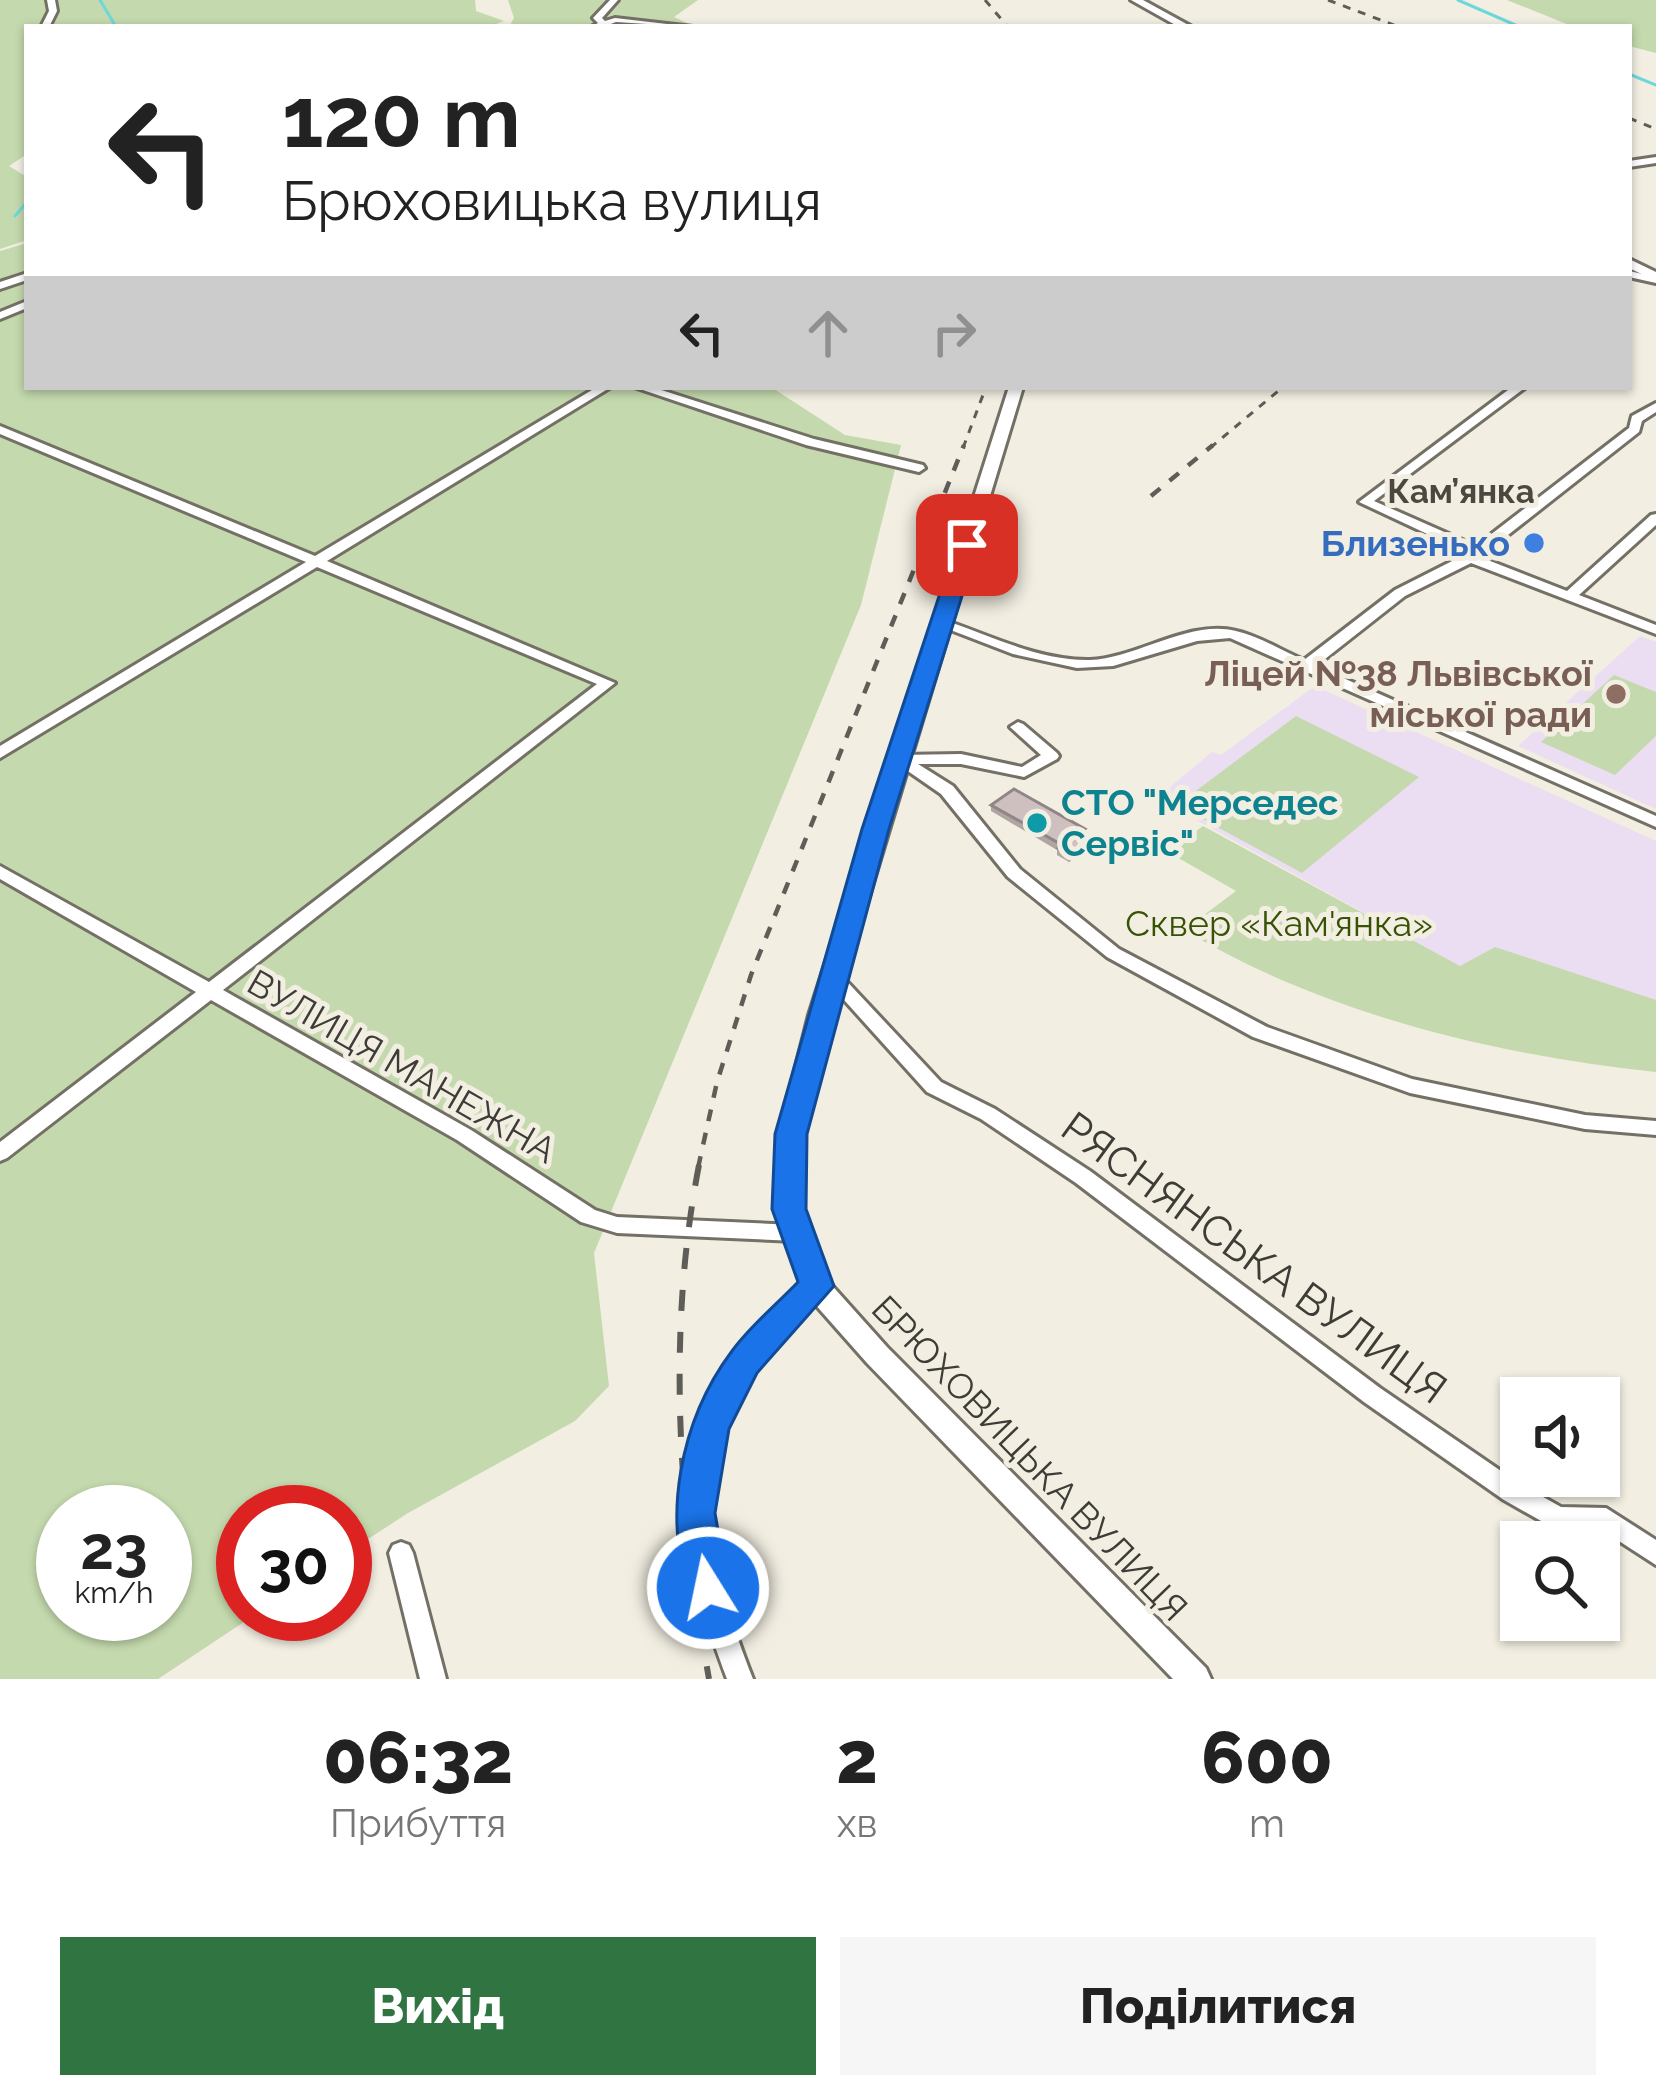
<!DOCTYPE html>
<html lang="uk">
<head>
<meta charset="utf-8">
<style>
  body { margin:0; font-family:Raleway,sans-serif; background:#f6f6f6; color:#222; height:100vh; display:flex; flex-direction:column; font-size:45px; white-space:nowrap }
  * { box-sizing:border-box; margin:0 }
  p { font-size:39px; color:#767676 }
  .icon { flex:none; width:66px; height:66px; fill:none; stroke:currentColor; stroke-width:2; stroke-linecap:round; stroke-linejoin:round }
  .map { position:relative; height:1679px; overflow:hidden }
  .sheet { display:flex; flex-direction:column; background:#fff; flex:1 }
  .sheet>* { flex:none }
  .banner { position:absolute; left:24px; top:24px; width:1608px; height:366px; border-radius:0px; box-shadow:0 3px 9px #0004; background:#fff; color:#222; overflow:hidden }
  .controls { position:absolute; left:1500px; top:1377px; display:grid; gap:24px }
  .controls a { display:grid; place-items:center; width:120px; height:120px; border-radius:0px; background:#fff; box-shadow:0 3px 9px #0004; font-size:60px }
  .speed { position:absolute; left:36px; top:1485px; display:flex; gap:24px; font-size:60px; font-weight:700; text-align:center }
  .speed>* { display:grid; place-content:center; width:156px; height:156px; border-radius:50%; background:#fff; box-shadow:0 3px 9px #0004; line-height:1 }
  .speed small { font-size:30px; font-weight:400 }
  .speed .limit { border:18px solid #d22; background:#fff; color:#111 }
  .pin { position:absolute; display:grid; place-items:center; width:102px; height:102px; color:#fff; margin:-51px; border-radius:24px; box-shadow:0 6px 18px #0006 }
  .me { position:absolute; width:132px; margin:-66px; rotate:350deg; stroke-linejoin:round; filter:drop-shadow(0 0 9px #0008) }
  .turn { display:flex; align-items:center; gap:42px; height:252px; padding:0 60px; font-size:54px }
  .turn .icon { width:156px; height:156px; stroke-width:2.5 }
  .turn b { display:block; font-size:84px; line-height:102px }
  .lanes { display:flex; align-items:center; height:114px; padding:0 60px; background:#0003; justify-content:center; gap:60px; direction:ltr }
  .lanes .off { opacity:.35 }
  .eta { display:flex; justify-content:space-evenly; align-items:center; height:204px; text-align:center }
  .eta b { font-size:72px; font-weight:800; line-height:84px }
  .action { display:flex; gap:24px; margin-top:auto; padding:24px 60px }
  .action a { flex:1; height:138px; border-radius:0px; background:#307541; color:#fff; font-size:48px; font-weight:800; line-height:138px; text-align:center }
  .action a+a { background:#f6f6f6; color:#222 }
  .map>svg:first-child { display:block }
</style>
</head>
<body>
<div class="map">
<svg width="1656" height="1679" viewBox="0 0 1656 1679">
  <rect width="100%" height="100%" fill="#f2eee2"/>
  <path fill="#ecdef2" d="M1640 636 1656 642V809L1518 746Z
    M1315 686 1656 841V1000L1461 967 1157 798 1212 752 1221 755Z"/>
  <path fill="#c4d9ad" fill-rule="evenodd" d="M0 0H475L476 11 504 21 489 27H27V154L9 166 27 177V240L0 249Z
    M508 0H698L674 17 696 27H509L514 18Z
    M1507 0H1656V53L1629 46V27H1574Z
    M27 243V387H771L845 435 901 445 861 605 594 1253 609 1386 575 1421 408 1513 345 1554V1512H243V1614H256L158 1679H0V251ZM63 1512H165V1614H63Z
    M1614 675 1656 692V736L1615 775 1541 742Z
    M1296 716 1419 777 1302 873 1177 805Z
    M1203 826 1460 966 1495 947 1656 1000V1072C1495 1055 1324 1014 1184 930L1236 891 1168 852Z"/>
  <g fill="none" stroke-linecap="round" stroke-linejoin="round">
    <path stroke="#6dd8da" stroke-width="3" d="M100 0 116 27
      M1458 0 1520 27
      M1629 74 1656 85
      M15 216 27 202"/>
    <defs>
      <path id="minor" d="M47 0H55L57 11 49 27H41L49 11Z
        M610 0H618L602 18 605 21 615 18 693 27 616 22 603 27H591L598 23 593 18Z
        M1656 157V163L1629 167V161Z
        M1629 271 1656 277V283L1629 277Z
        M27 273V280L0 289V282Z
        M27 301V308L0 319V312Z
        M597 387H611L327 561 615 683 223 990 471 1130 595 1210 617 1217 795 1225 802 1227 805 1233 802 1239 795 1241 617 1233 581 1222 457 1140 211 1000 7 1158 0 1161V1142L196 992 0 879V866L209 982 597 684 317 567 0 758V746L306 562 0 434V426L315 556Z
        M634 387H652L814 439 923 465 925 468 919 472 806 445Z
        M1512 387H1526L1374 501 1476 546 1629 428 1632 416 1656 403V412L1642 421 1639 432 1480 557 1567 591 1651 515 1656 514V525L1579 595 1656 625V634L1471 563 1405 596 1316 666 1656 816V827L1230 638 1197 641 1113 666 1077 668 1013 654 935 624 942 620 947 621C993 637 1041 661 1090 660 1137 658 1190 619 1236 631 1259 636 1282 651 1304 660L1395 590 1468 553 1359 502Z
        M1018 722 1023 724 1057 753 1059 756 1057 759 1024 777 961 764H918L953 786 1020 869 1119 949 1267 1027 1412 1079 1585 1115 1656 1121V1135L1585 1129 1410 1093 1253 1037 1107 957 1008 877 941 794 892 760 900 755 961 754 1022 767 1041 755 1010 727Z
        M833 971 839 973 941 1082 995 1109 1090 1171 1380 1388 1520 1484 1561 1507 1606 1508 1656 1540V1565L1602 1530 1558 1529 1550 1526 1504 1500 1364 1402 1076 1183 981 1119 927 1092 827 981 824 977 827 973Z
        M816 1277 823 1280 827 1286 823 1292C804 1312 782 1330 765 1352 682 1459 708 1564 753 1679H727C690 1579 667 1505 713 1402 723 1380 734 1358 749 1338 767 1317 789 1299 809 1280Z
        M401 1542 409 1545 413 1553 446 1679H420L389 1553 393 1545Z"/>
      <path id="major" d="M1131 0H1143L1192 27H1179Z
        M1629 259 1656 272V281L1629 268Z
        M1009 387H1023L833 1015 803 1134 802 1209 827 1280 887 1347 1206 1668 1211 1679H1173L867 1363 806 1294 776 1209 779 1134 809 1015Z"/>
    </defs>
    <use href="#minor" stroke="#747066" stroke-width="6"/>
    <use href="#major" stroke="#747066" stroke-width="6"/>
    <use href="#minor" fill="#fff" fill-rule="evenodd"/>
    <use href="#major" fill="#fff" fill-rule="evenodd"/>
    <path stroke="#5f5d57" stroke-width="3" stroke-dasharray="8 8" stroke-linecap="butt" d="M985 0 1008 27
      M1328 0 1399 27
      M1629 118 1656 129
      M963 448 986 387
      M1210 448 1283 387"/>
    <path stroke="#5f5d57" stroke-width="4.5" stroke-dasharray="12 12" stroke-linecap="butt" d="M1151 496 1213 445
      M698 1168 717 1082 751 975 964 445"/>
    <path stroke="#5f5d57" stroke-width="6" stroke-dasharray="21 21" stroke-linecap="butt" d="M699 1165C666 1334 679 1511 709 1679"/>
  </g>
  <path fill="#b1a5a4" d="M991 805 1084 835 1078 840 1084 844V851L1069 862 1057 855V850L991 811Z"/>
  <path fill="#908686" d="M1084 844V851L1069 862 1070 855Z"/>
  <path fill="#cec0bf" stroke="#908686" stroke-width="3" d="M1014 789 1085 829 1073 838 1084 844 1070 855 1058 848 1062 845 991 805Z"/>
  <path fill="#1a73e8" stroke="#114b97" stroke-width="3" d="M967 538 978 545 889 829 807 1134 806 1209 834 1286 757 1373 729 1429 715 1513 728 1588 723 1601 708 1607 694 1601C659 1521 681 1419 732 1351 750 1326 776 1305 798 1282L772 1209 775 1134 862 829 956 545Z"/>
  <circle fill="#3f7fe0" stroke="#f2eee2" stroke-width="4.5" cx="1534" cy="543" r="12"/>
  <circle fill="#8d6e63" stroke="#f2eee2" stroke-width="4.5" cx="1616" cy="694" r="12"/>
  <circle fill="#0f9aa8" stroke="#f2eee2" stroke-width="4.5" cx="1037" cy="823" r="12"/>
  <g text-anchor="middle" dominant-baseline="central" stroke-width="10" stroke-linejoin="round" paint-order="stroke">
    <g font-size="33" font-weight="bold" fill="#4c483f" stroke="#f2eee2">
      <text x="1461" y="491">Кам’янка</text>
    </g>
    <g font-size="36" font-weight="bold" fill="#366cbe" stroke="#f2eee2" text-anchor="end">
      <text x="1510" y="543">Близенько</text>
    </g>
    <g font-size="36" font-weight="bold" fill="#785e54" stroke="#f2eee2" text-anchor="end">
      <text x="1592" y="673">Ліцей №38 Львівської<tspan x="1592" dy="41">міської ради</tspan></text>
    </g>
    <g font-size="36" font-weight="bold" fill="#0d838f" stroke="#f2eee2" text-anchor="start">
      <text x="1061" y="802">СТО "Мерседес<tspan x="1061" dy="41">Сервіс"</tspan></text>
    </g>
    <g font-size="36" fill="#375205" stroke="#f2eee2">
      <text x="1279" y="923">Сквер «Кам'янка»</text>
    </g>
    <g font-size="36" fill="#3d3c37" stroke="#f2eee2">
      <text transform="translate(402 1066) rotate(30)">ВУЛИЦЯ МАНЕЖНА</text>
      <text transform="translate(1030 1458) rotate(46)">БРЮХОВИЦЬКА ВУЛИЦЯ</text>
    </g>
    <g font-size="42" fill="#3d3c37" stroke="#f2eee2">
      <text transform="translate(1254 1258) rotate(36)">РЯСНЯНСЬКА ВУЛИЦЯ</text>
    </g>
  </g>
</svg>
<div class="controls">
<a><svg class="icon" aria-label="sound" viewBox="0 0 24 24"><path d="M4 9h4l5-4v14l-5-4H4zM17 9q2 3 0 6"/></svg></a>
<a><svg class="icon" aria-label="search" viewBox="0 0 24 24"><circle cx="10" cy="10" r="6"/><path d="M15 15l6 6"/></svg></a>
</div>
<div class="speed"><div>23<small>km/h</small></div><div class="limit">30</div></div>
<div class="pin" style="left:967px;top:545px;background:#d93025"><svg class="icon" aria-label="arrive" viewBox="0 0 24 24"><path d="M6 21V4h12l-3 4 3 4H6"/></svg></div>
<svg class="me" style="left:708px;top:1588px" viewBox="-20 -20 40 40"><circle r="17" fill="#1a73e8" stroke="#fff" stroke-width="3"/><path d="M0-11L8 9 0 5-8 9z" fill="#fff"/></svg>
<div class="banner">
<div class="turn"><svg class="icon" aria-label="left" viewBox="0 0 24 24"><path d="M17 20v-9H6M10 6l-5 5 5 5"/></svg><div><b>120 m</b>Брюховицька вулиця</div></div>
<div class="lanes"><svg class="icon" aria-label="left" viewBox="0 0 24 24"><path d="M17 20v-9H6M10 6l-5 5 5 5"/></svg><svg class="icon off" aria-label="ahead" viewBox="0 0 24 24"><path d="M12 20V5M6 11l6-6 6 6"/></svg><svg class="icon off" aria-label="right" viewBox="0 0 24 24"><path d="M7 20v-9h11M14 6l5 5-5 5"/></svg></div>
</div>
</div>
<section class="sheet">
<div class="eta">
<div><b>06:32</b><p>Прибуття</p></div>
<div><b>2</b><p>хв</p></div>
<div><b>600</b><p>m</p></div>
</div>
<div class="action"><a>Вихід</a><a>Поділитися</a></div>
</section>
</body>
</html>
